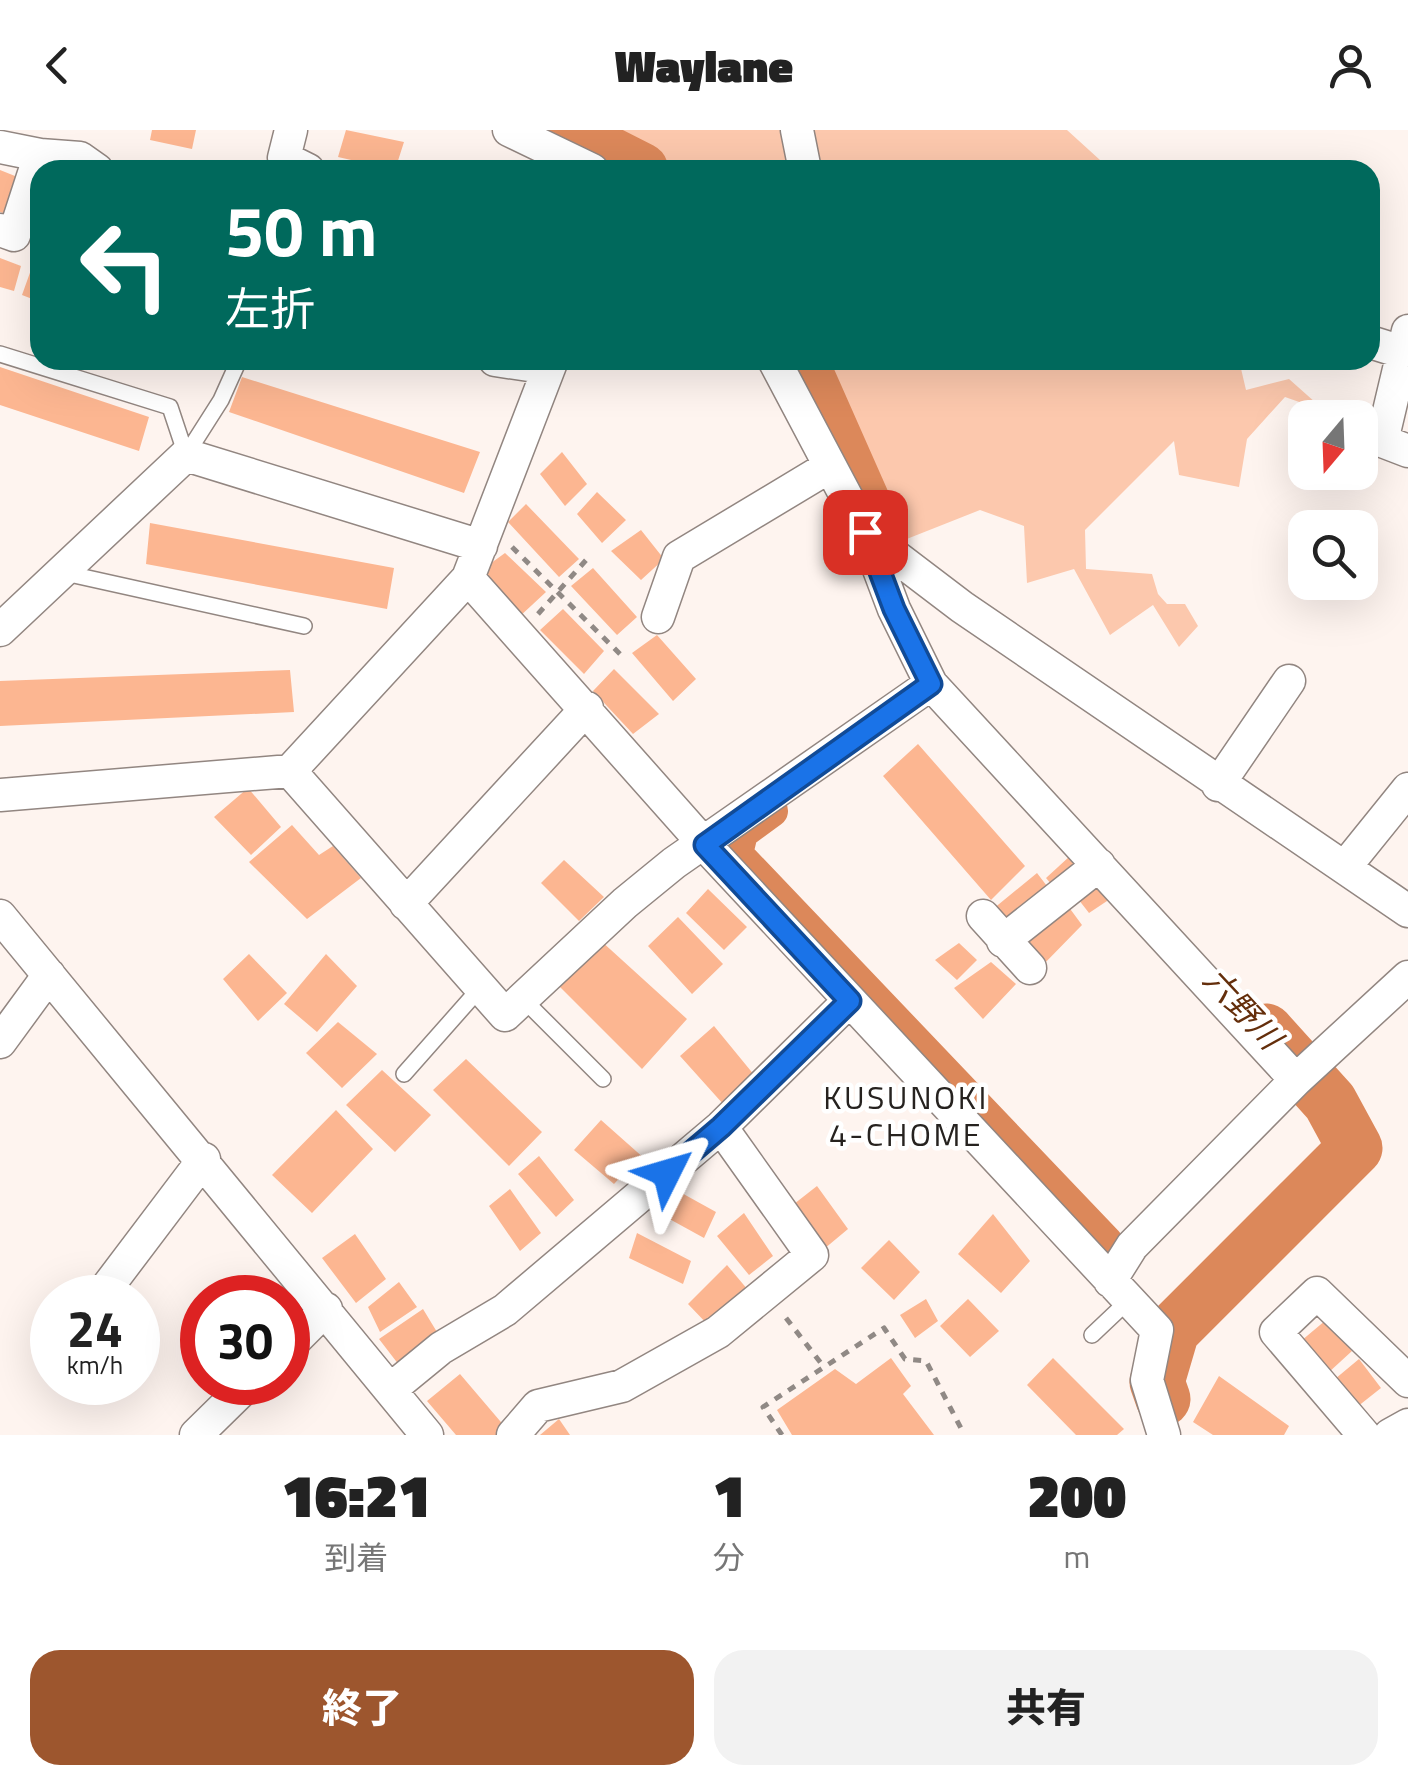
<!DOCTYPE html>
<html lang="ja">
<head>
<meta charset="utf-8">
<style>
  body { margin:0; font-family:"Titillium Web","Noto Sans JP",sans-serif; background:#f2f2f2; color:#222; height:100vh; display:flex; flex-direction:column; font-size:38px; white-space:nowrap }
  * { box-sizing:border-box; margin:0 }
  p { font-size:32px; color:#767676 }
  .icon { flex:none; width:55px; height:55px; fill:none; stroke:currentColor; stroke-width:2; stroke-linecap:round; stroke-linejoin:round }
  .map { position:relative; height:1305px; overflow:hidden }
  .sheet { display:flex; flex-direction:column; background:#fff; flex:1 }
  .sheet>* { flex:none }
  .top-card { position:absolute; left:30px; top:30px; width:1350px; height:210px; border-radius:30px; box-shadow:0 10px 40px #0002; background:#00695c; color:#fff; overflow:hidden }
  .needle { width:65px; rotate:199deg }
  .buttons { position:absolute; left:1288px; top:270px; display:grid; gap:20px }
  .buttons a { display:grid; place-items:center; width:90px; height:90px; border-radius:20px; background:#fff; box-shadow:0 10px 40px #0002; font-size:50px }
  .speed { position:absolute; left:30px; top:1145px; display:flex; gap:20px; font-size:50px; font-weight:700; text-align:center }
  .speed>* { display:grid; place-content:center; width:130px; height:130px; border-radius:50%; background:#fff; box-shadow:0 10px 40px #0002; line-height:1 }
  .speed small { font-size:25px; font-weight:400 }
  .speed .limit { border:15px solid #d22; background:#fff; color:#111 }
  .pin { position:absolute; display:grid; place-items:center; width:85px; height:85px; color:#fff; margin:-42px; border-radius:20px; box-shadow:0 5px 15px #0006 }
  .me { position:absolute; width:110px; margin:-55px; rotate:50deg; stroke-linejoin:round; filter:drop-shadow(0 0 8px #0008) }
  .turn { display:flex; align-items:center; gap:35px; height:210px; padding:0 30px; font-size:45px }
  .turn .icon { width:130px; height:130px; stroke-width:2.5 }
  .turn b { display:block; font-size:70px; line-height:85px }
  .eta { display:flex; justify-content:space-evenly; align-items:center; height:170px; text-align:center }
  .eta b { font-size:60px; font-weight:800; line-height:70px }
  .cta { display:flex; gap:20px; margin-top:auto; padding:20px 30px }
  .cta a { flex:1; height:115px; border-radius:30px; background:#9d562e; color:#fff; font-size:40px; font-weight:800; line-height:115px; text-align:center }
  .cta a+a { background:#f2f2f2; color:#222 }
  header { display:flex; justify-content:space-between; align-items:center; height:130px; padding:0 30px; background:#fff; font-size:45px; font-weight:800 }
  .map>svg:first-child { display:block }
</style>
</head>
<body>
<header><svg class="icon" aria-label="back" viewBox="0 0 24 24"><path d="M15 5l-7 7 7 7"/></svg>Waylane<svg class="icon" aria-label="person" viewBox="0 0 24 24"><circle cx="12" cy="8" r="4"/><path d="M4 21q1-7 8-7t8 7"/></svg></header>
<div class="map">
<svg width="1408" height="1305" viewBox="0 0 1408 1305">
  <rect width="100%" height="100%" fill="#fef4ef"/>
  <path fill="#fcc8ad" d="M563 0H1067L1111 40H640Z
    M802 230H1239L1246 260 1289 249 1325 281 1285 267 1247 309 1239 357 1179 345 1174 311 1085 400 1086 439 1152 444 1158 464 1167 474H1185L1198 496 1179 517 1153 475 1110 505 1074 439 1027 453 1024 396 980 380 884 418Z"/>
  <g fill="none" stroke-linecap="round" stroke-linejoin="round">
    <path stroke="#dc885a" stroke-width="32" d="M772 681 742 703 737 724 1107 1112"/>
    <path stroke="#dc885a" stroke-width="55" d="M562 0 641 40
      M800 230 865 377
      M1163 1269 1157 1252 1172 1201 1355 1018 1330 972 1266 901"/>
  </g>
  <path fill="#fcb691" d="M152 0H196L192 19 150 10Z
    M346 0 404 12 395 40 338 27Z
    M199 30 237 39V40H197Z
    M0 40 20 48 6 84 0 82Z
    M0 128 21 136 14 161 0 157Z
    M32 137 40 140V172L22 165Z
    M0 237 149 287 139 321 0 275Z
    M242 247 480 322 464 363 229 282Z
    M562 322 587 354 565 376 540 344Z
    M597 362 626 390 602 413 577 384Z
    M526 374 579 429 559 447 508 392Z
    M150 393 394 438 387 479 146 434Z
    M641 400 664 429 641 450 611 421Z
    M505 423 546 462 518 488 476 444Z
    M593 438 637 487 617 505 571 456Z
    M563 479 604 521 584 544 540 500Z
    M657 505 696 549 673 571 632 523Z
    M614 539 659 584 633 604 593 561Z
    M290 540 294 582 0 596V551Z
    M918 614 1025 736 991 770 883 646Z
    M248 658 281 697 251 725 214 687Z
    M292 695 319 725 333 716 361 748 307 789 249 732Z
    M1070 726 1084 739 1057 761 1046 748Z
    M564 730 604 767 579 791 541 753Z
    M1037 743 1050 760 1005 797 993 779Z
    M1095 749 1110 769 1089 783 1075 765Z
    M708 759 747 797 724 820 686 783Z
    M1068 776 1082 795 1041 837 1022 814Z
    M678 787 723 834 692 864 648 816Z
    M600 810 687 889 642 939 558 855Z
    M959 813 977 830 957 850 935 830Z
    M249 824 287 863 258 891 223 849Z
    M326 824 357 856 317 902 284 874Z
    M991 832 1016 854 983 889 954 858Z
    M338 892 377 924 342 958 306 923Z
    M714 896 755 946 724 975 680 926Z
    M466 929 542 1002 509 1036 433 960Z
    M382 940 431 985 395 1022 346 975Z
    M336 980 373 1019 312 1083 272 1045Z
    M601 990 654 1037 637 1053 626 1041 614 1054 574 1020Z
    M539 1026 574 1070 556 1087 518 1044Z
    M817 1056 848 1099 824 1119 794 1074Z
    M510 1059 541 1103 520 1121 489 1076Z
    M678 1061 716 1082 704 1108 664 1086Z
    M744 1083 773 1126 749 1145 717 1106Z
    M993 1084 1030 1131 1001 1163 958 1124Z
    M637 1103 691 1131 683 1154 629 1128Z
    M355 1104 386 1149 356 1173 322 1128Z
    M889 1110 920 1142 894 1170 861 1138Z
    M727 1135 748 1160 710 1197 688 1174Z
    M399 1152 417 1177 380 1202 368 1177Z
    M926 1169 938 1191 915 1208 900 1185Z
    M968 1169 999 1201 970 1227 940 1196Z
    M423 1179 440 1207 399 1235 379 1209Z
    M1326 1190 1352 1221 1328 1243 1301 1211Z
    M891 1228 911 1256 903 1264 934 1305H792L777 1280 835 1239 856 1254Z
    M1053 1228 1124 1299 1117 1305H1076L1027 1255Z
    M1359 1229 1381 1258 1357 1277 1335 1249Z
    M460 1244 506 1298 498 1305H456L427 1271Z
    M1219 1246 1289 1296 1284 1305H1213L1193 1292Z
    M559 1289 570 1305H540Z"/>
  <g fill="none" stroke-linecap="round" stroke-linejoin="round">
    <defs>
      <path id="service" d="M0 224 170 277 186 325
        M186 325 221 270 239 230
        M65 443 304 496
        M522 868 603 949
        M404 944 481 857
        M1092 1205 1129 1170"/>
      <path id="minor" d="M291 0 284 28 308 40
        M509 0 592 40
        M797 0 805 40
        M0 17 40 25 14 105 0 100
        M40 25 80 28 97 40
        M1408 201 1382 311 1408 321
        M1370 212 1402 222
        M495 230 549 238
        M866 404 962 477 1408 781
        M468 448 705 715 1157 1200 1147 1250 1164 1305
        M658 487 679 427 827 338
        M0 500 186 325 481 416
        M931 554 1296 950
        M290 641 505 885 625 773 674 733 931 554 894 479 865 402 774 230
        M1218 655 1289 551
        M0 665 290 641 468 448 552 230
        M1345 737 1408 659
        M406 774 587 578
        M0 786 427 1305
        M983 786 1030 838
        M1003 811 1099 735
        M0 912 49 845
        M1110 1151 1132 1116 1296 950 1408 847
        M108 1156 204 1029
        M288 1217 326 1179
        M391 1259 441 1218 505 1180 721 997 849 871
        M196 1305 250 1252
        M513 1305 538 1276 622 1256 718 1202 812 1125 721 997
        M1364 1305 1276 1202 1317 1163 1408 1251
        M1390 1305 1408 1295"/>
    </defs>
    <use href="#service" stroke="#928681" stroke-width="18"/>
    <use href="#minor" stroke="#928681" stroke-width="35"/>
    <path stroke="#908985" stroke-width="5" stroke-dasharray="8 8" stroke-linecap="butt" d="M512 417 620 524
      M538 484 587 429
      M786 1188 824 1237
      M782 1305 763 1277 884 1198 905 1229 926 1231 964 1304"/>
    <use href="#service" stroke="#fff" stroke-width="15"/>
    <use href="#minor" stroke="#fff" stroke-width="32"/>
  </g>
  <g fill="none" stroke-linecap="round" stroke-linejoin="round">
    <defs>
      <path id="route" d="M667 1043 721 997 850 871 705 715 931 554 894 479 865 402"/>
    </defs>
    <use href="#route" stroke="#114b97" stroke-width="25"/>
    <use href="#route" stroke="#1a73e8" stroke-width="18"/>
  </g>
  <g text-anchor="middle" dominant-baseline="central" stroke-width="9" stroke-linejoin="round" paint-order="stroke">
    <g font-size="32" font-style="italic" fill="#642e0b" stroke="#fff">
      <text transform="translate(1243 878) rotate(47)">六野川</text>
    </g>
    <g font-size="32" letter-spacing="2.5" fill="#26221f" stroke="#fff">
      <text x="906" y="967">KUSUNOKI<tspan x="906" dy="37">4-CHOME</tspan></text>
    </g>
  </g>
</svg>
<div class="buttons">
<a><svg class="needle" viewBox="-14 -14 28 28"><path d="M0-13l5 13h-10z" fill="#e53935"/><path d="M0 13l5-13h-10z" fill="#767676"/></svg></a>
<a><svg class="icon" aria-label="search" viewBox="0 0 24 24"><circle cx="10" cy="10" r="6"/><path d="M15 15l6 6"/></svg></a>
</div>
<div class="speed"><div>24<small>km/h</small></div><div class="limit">30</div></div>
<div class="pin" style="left:865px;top:402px;background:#d93025"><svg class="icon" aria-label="arrive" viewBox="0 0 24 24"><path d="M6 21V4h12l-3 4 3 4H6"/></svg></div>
<svg class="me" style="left:667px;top:1043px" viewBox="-20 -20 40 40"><path d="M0-17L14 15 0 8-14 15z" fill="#1a73e8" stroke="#fff" stroke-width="4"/></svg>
<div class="top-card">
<div class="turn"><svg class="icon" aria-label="left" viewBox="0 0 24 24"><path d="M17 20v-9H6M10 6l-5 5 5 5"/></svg><div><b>50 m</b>左折</div></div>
</div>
</div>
<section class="sheet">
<div class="eta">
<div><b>16:21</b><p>到着</p></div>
<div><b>1</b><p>分</p></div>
<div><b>200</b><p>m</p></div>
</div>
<div class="cta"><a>終了</a><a>共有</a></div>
</section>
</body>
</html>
